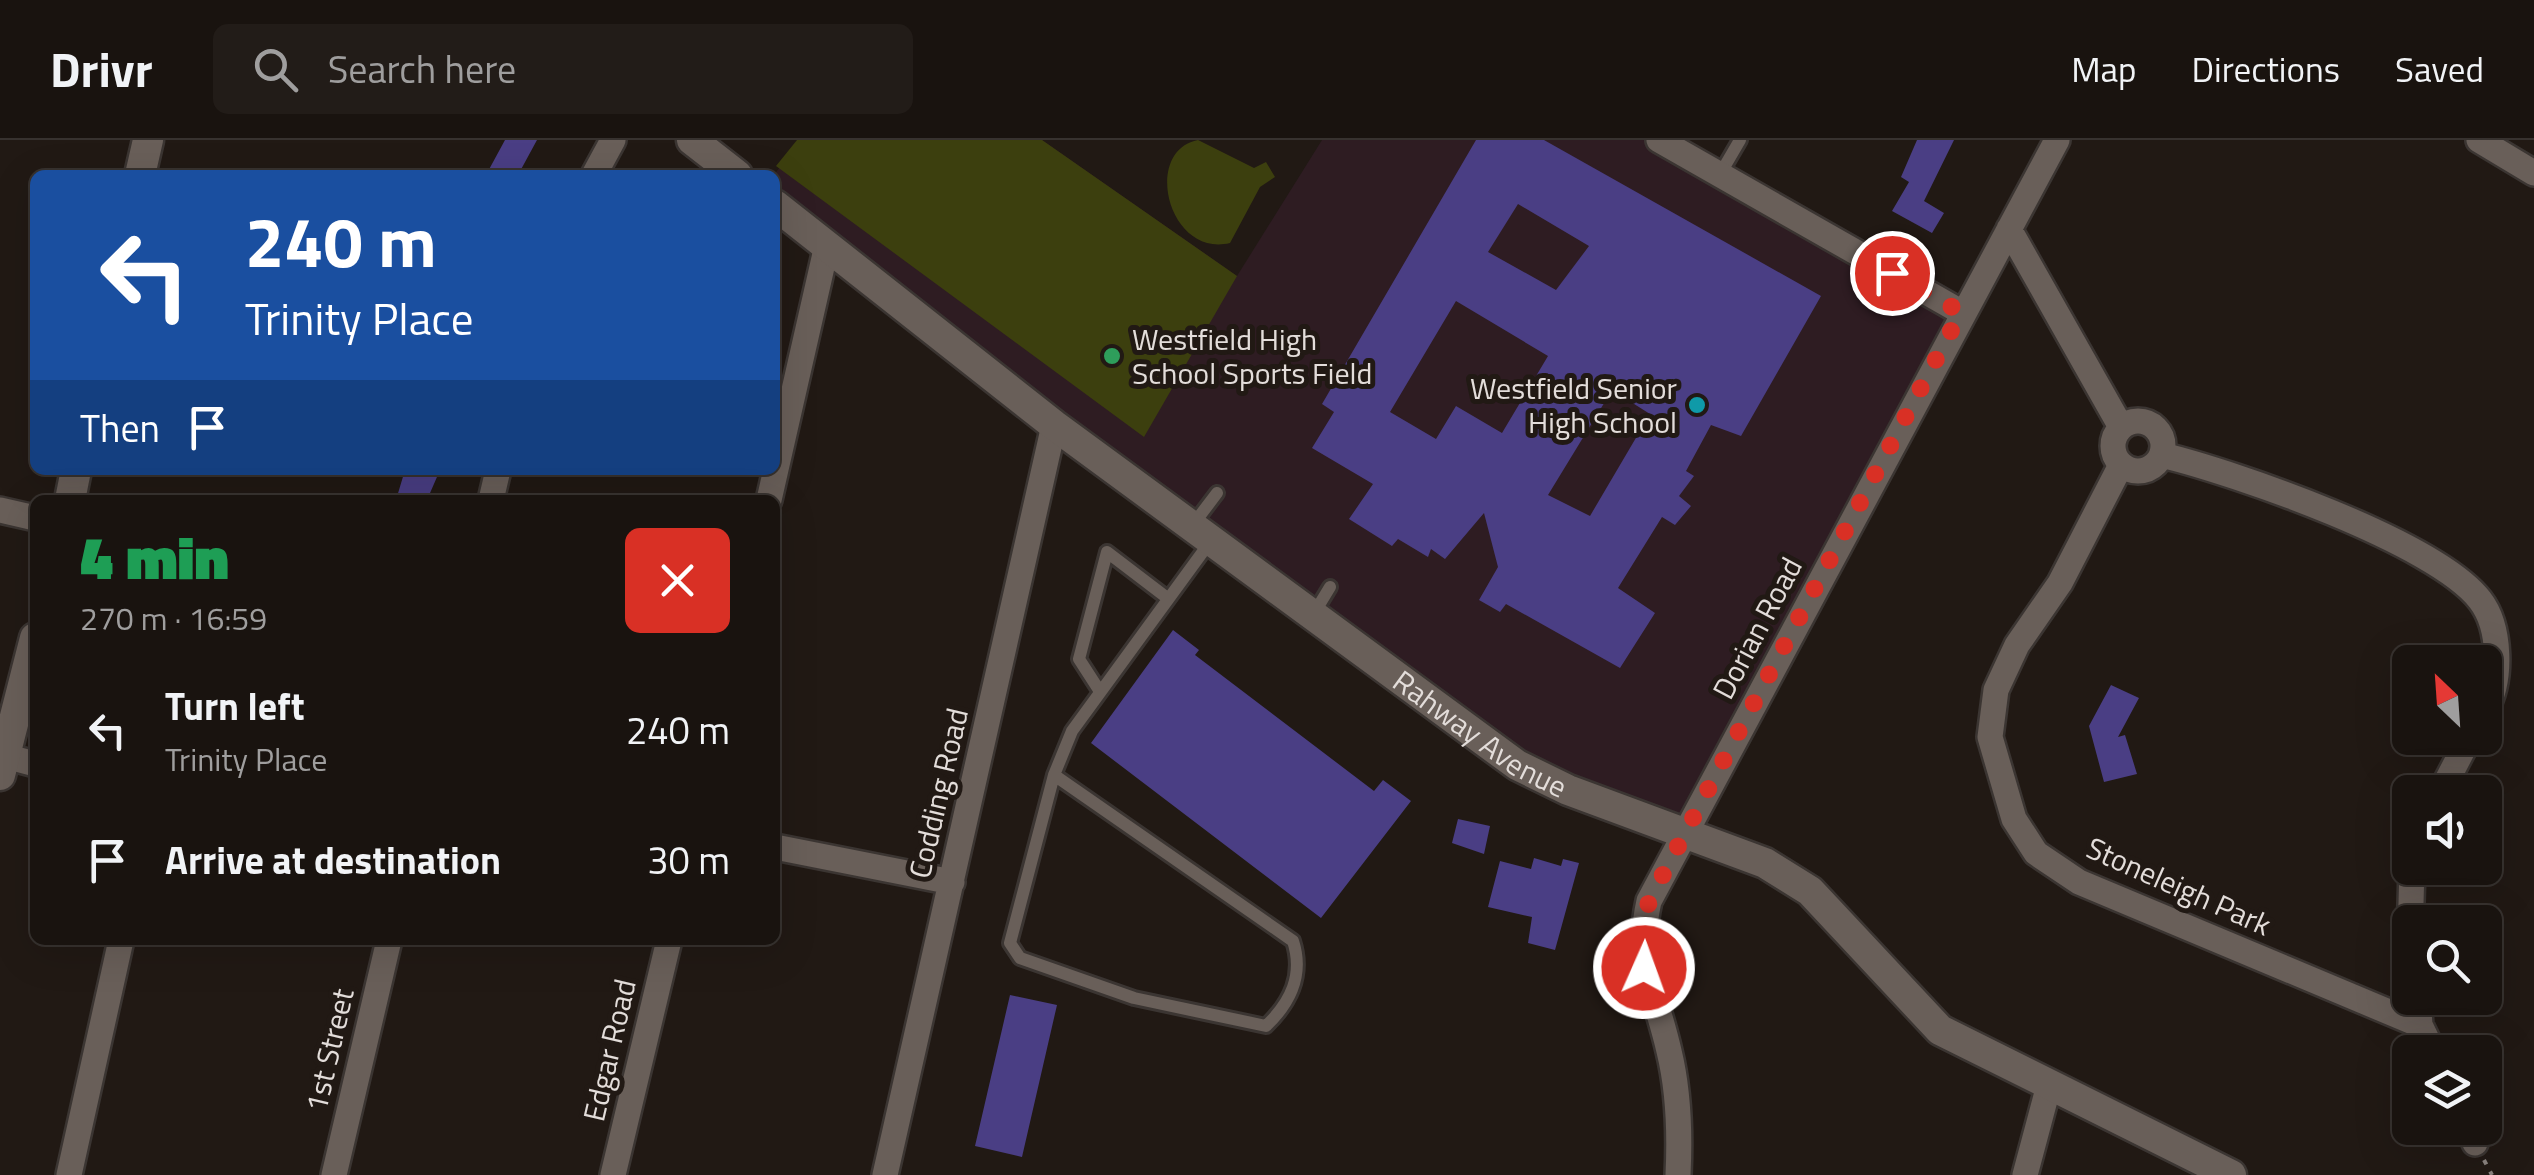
<!DOCTYPE html>
<html lang="en">
<head>
<meta charset="utf-8">
<style>
  body { margin:0; font-family:"Titillium Web",sans-serif; background:#221c18; color:#f1f3f6; height:100vh; display:flex; flex-direction:column; font-size:38px; white-space:nowrap }
  * { box-sizing:border-box; margin:0 }
  p { font-size:32px; color:#9f9e9e }
  .icon { flex:none; width:55px; height:55px; fill:none; stroke:currentColor; stroke-width:2; stroke-linecap:round; stroke-linejoin:round }
  .map { position:relative; flex:1; overflow:hidden }
  .sheet { position:absolute; left:30px; top:355px; width:750px; height:450px; display:flex; flex-direction:column; background:#19130f; border-radius:15px; box-shadow:0 10px 40px #0002,0 0 0 2px #37322f }
  .sheet>* { flex:none }
  .banner { position:absolute; left:30px; top:30px; width:750px; height:305px; border-radius:15px; box-shadow:0 10px 40px #0002,0 0 0 2px #37322f; background:#1a4fa0; color:#fff; overflow:hidden }
  .needle { width:65px; rotate:335deg }
  .buttons { position:absolute; left:2392px; top:505px; display:grid; gap:20px }
  .buttons a { display:grid; place-items:center; width:110px; height:110px; border-radius:15px; background:#19130f; box-shadow:0 10px 40px #0002,0 0 0 2px #37322f; font-size:50px }
  .pin { position:absolute; display:grid; place-items:center; width:85px; height:85px; color:#fff; margin:-42px; border:5px solid #fff; border-radius:50%; box-shadow:0 2px 10px #0007 }
  .me { position:absolute; width:110px; margin:-55px; rotate:2deg; stroke-linejoin:round; filter:drop-shadow(0 0 8px #0008) }
  .turn { display:flex; align-items:center; gap:35px; height:210px; padding:0 50px; font-size:45px }
  .turn .icon { width:130px; height:130px; stroke-width:2.5 }
  .turn b { display:block; font-size:70px; line-height:85px }
  .then { display:flex; align-items:center; height:95px; padding:0 50px; background:#0003; gap:20px; font-size:38px }
  .round { display:grid; place-items:center; flex:none; width:105px; height:105px; border-radius:15px; background:#221c18 }
  .overview { display:flex; align-items:center; justify-content:space-between; height:170px; padding:0 50px }
  h1 { font-size:60px; font-weight:800; line-height:75px; color:#1e9e55 }
  ul { padding:0; list-style:none }
  li { display:flex; align-items:center; gap:30px; height:130px; padding:0 50px }
  li div { flex:1 }
  li b { display:block; font-size:38px }
  li em { font-style:normal }
  header { display:flex; align-items:center; gap:60px; box-sizing:border-box; height:140px; padding:0 50px; background:#19130f; border-bottom:2px solid #37322f }
  header strong { font-size:48px }
  nav { display:flex; gap:55px; margin-inline-start:auto; font-size:35px }
  .search { width:700px; height:90px; background:#221c18; display:flex; align-items:center; gap:25px; box-sizing:border-box; padding:0 35px; border-radius:15px; color:#9f9e9e; font-size:38px }
  .map>svg:first-child { display:block }
</style>
</head>
<body>
<header>
<strong>Drivr</strong>
<div class="search"><svg class="icon" aria-label="search" viewBox="0 0 24 24"><circle cx="10" cy="10" r="6"/><path d="M15 15l6 6"/></svg>Search here</div>
<nav><a>Map</a><a>Directions</a><a>Saved</a></nav>
</header>
<div class="map">
<svg width="2534" height="1035" viewBox="0 0 2534 1035">
  <rect width="100%" height="100%" fill="#211914"/>
  <path fill="#2e1c22" d="M800 0H1042L1237 136 1322 0H1665L1961 172 1685 693 1568 650 775 65 774 35Z"/>
  <path fill="#3c3f0e" d="M797 0H1042L1237 136 1144 297 776 26Z
    M1198 0 1254 28 1266 22 1275 37 1260 47 1230 103C1168 118 1142 11 1198 0Z"/>
  <path fill="#4a3e84" fill-rule="evenodd" d="M505 0H537L518 35H486Z
    M1476 0H1544L1821 156 1741 296 1711 285 1686 331 1694 336 1679 356 1691 366 1675 385 1662 377 1618 448 1655 473 1620 528 1506 464 1500 472 1479 460 1498 427 1484 373 1445 419 1431 409 1428 417 1398 399 1392 406 1349 379 1373 344 1312 308 1334 272 1322 264ZM1518 64 1589 106 1556 150 1488 112ZM1456 161 1548 216 1502 293 1456 266 1436 299 1390 272ZM1623 257 1650 274 1590 376 1548 355 1606 260Z
    M1917 0H1954L1924 61 1944 73 1932 93 1892 71 1909 42 1901 37Z
    M405 330H440L427 360H396Z
    M1173 490 1199 510 1195 515 1374 651 1383 640 1411 661 1321 778 1091 603Z
    M2111 545 2139 558 2118 597 2125 595 2137 634 2104 642 2089 586Z
    M1458 679 1490 686 1484 714 1452 703Z
    M1534 718 1561 726 1563 719 1579 723 1555 810 1528 803 1532 777 1488 767 1500 721 1531 729Z
    M1010 855 1057 865 1022 1017 975 1006Z"/>
  <g fill="none" stroke-linecap="round" stroke-linejoin="round">
    <defs>
      <path id="service" d="M1719 36 1740 0
        M1192 386 1217 353
        M1313 475 1330 447
        M1099 550 1079 519 1107 412 1166 457
        M1054 635 1293 801C1304 835 1291 862 1266 886L1134 858 1020 818 1010 803 1054 635 1072 591 1210 402"/>
      <path id="minor" d="M1659 0 1961 172
        M2479 0 2534 33
        M594 35 613 0
        M2009 89 2121 287
        M2113 306a25 25 0 1 1 50 0a25 25 0 1 1-50 0Z
        M2162 315C2236 333 2435 402 2480 460 2501 487 2502 541 2485 570
        M2121 325 2060 443 2017 505 1996 550 1990 597 2014 679 2036 713 2079 742 2420 885
        M491 360 498 330
        M769 360 827 105
        M0 370 35 378
        M5 616 35 624
        M2441 652 2469 598
        M775 707 952 742
        M2410 798 2412 728
        M2418 858 2420 885 2433 912
        M2468 988 2475 1003
        M69 1035 121 800
        M334 1035 389 800
        M613 1035 669 800
        M885 1035 1054 285
        M1678 1035C1680 994 1679 952 1669 911 1656 853 1635 823 1649 761L2057 0
        M2025 1035 2049 945"/>
      <g id="tertiary">
        <path d="M692 0 737 35"/>
        <path d="M140 35 148 0"/>
        <path id="s1" d="M775 65 1054 285 1517 625 1568 650 1765 723 1810 751 1940 890 2231 1035"/>
        <path d="M70 360 76 330"/>
        <path d="M0 635 35 498"/>
      </g>
    </defs>
    <use href="#service" stroke="#3b3532" stroke-width="18"/>
    <use href="#minor" stroke="#3b3532" stroke-width="30"/>
    <use href="#tertiary" stroke="#3b3532" stroke-width="35"/>
    <path stroke="#89827e" stroke-width="4" stroke-dasharray="5 8" stroke-linecap="butt" d="M2484 1020 2492 1035"/>
    <use href="#service" stroke="#695f59" stroke-width="12"/>
    <use href="#minor" stroke="#695f59" stroke-width="25"/>
    <use href="#tertiary" stroke="#695f59" stroke-width="30"/>
  </g>
  <g fill="none" stroke-linecap="round" stroke-linejoin="round">
    <path stroke="#d93025" stroke-width="18" stroke-dasharray="0 32.4" d="M1644 828 1642 794 1649 761 1961 172 1892 133"/>
  </g>
  <circle fill="#2e9e5b" stroke="#211914" stroke-width="4" cx="1112" cy="216" r="10"/>
  <circle fill="#0f9aa8" stroke="#211914" stroke-width="4" cx="1697" cy="265" r="10"/>
  <g text-anchor="middle" dominant-baseline="central" stroke-width="10" stroke-linejoin="round" paint-order="stroke">
    <g font-size="30" fill="#e3ddda" stroke="#211914" text-anchor="start">
      <text x="1132" y="199">Westfield High<tspan x="1132" dy="34">School Sports Field</tspan></text>
      <text x="1677" y="248" text-anchor="end">Westfield Senior<tspan x="1677" dy="34">High School</tspan></text>
    </g>
    <g font-size="30" fill="#e3ddda" stroke="#211914">
      <text transform="translate(1757 488) rotate(-62)">Dorian Road</text>
      <text stroke="none"><textPath href="#s1" startOffset="882">Rahway Avenue</textPath></text>
      <text transform="translate(938 653) rotate(-77)">Codding Road</text>
      <text transform="translate(2179 746) rotate(24)">Stoneleigh Park</text>
      <text transform="translate(329 910) rotate(-77)">1st Street</text>
      <text transform="translate(609 910) rotate(-77)">Edgar Road</text>
    </g>
  </g>
</svg>
<div class="buttons">
<a><svg class="needle" viewBox="-14 -14 28 28"><path d="M0-13l5 13h-10z" fill="#e53935"/><path d="M0 13l5-13h-10z" fill="#9f9e9e"/></svg></a>
<a><svg class="icon" aria-label="sound" viewBox="0 0 24 24"><path d="M4 9h4l5-4v14l-5-4H4zM17 9q2 3 0 6"/></svg></a>
<a><svg class="icon" aria-label="search" viewBox="0 0 24 24"><circle cx="10" cy="10" r="6"/><path d="M15 15l6 6"/></svg></a>
<a><svg class="icon" aria-label="layers" viewBox="0 0 24 24"><path d="M12 4l9 5-9 5-9-5zM3 14l9 5 9-5"/></svg></a>
</div>
<div class="pin" style="left:1892px;top:133px;background:#d93025"><svg class="icon" aria-label="arrive" viewBox="0 0 24 24"><path d="M6 21V4h12l-3 4 3 4H6"/></svg></div>
<svg class="me" style="left:1644px;top:828px" viewBox="-20 -20 40 40"><circle r="17" fill="#d93025" stroke="#fff" stroke-width="3"/><path d="M0-11L8 9 0 5-8 9z" fill="#fff"/></svg>
<div class="banner">
<div class="turn"><svg class="icon" aria-label="left" viewBox="0 0 24 24"><path d="M17 20v-9H6M10 6l-5 5 5 5"/></svg><div><b>240 m</b>Trinity Place</div></div>
<div class="then">Then<svg class="icon" aria-label="arrive" viewBox="0 0 24 24"><path d="M6 21V4h12l-3 4 3 4H6"/></svg></div>
</div>
<section class="sheet">
<div class="overview"><div><h1>4 min</h1><p>270 m · 16:59</p></div><a class="round" style="background:#d93025;color:#fff"><svg class="icon" aria-label="close" viewBox="0 0 24 24"><path d="M6 6l12 12M18 6L6 18"/></svg></a></div>
<ul>
<li><svg class="icon" aria-label="left" viewBox="0 0 24 24"><path d="M17 20v-9H6M10 6l-5 5 5 5"/></svg><div><b>Turn left</b><p>Trinity Place</p></div><em>240 m</em></li>
<li><svg class="icon" aria-label="arrive" viewBox="0 0 24 24"><path d="M6 21V4h12l-3 4 3 4H6"/></svg><div><b>Arrive at destination</b></div><em>30 m</em></li>
</ul>
</section>
</div>
</body>
</html>
